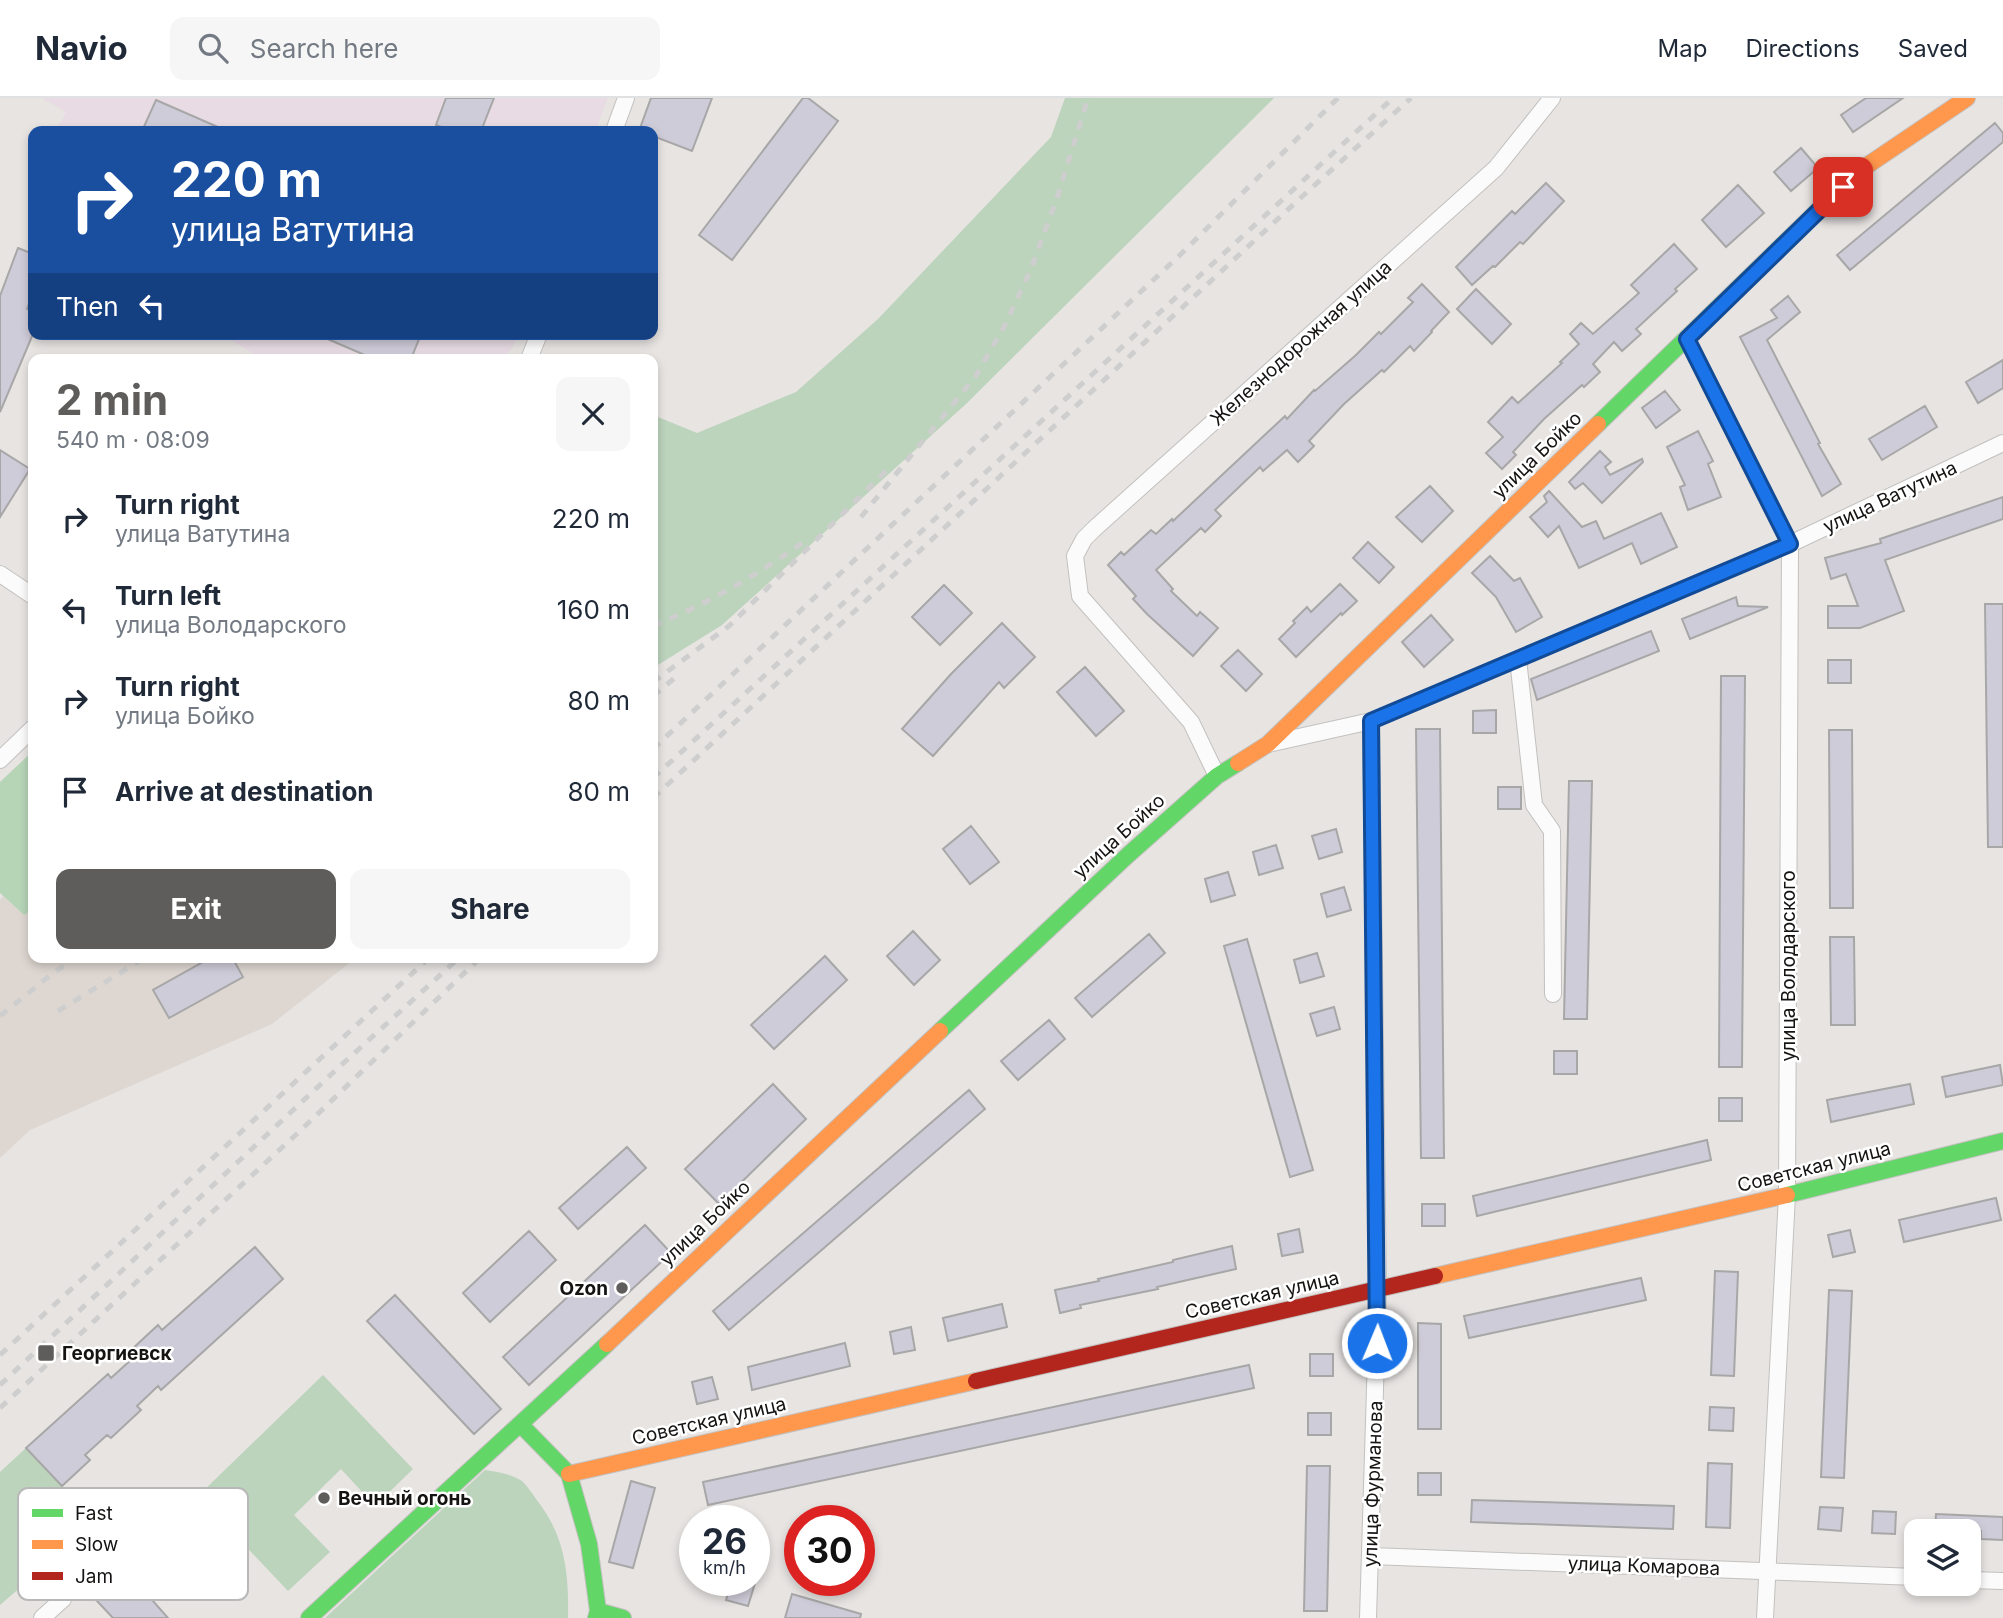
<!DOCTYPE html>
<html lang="en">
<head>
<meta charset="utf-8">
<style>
  body { margin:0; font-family:Inter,sans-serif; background:#f6f6f7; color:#1f2937; height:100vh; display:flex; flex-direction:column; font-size:26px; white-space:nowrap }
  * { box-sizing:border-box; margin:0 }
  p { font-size:23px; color:#747a83 }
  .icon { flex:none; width:38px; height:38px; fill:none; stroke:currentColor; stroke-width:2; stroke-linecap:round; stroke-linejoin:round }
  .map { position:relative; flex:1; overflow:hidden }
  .panel { position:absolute; left:28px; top:256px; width:630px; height:609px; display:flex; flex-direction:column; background:#fff; border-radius:14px; box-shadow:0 4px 10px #0003 }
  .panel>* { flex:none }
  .banner { position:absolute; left:28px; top:28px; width:630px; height:214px; border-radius:14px; box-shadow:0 4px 10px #0003; background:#1a4fa0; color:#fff; overflow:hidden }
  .buttons { position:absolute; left:1904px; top:1421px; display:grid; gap:14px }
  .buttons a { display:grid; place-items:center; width:77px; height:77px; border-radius:14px; background:#fff; box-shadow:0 4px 10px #0003; font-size:35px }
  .speed { position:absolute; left:679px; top:1407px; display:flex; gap:14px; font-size:35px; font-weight:700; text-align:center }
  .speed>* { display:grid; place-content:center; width:91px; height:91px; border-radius:50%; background:#fff; box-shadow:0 4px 10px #0003; line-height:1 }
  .speed small { font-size:18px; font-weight:400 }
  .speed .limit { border:10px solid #d22; background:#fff; color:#111 }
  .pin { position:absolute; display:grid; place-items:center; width:60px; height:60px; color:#fff; margin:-30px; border-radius:14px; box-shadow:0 4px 10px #0006 }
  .me { position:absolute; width:77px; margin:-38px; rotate:1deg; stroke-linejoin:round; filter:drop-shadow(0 0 5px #0008) }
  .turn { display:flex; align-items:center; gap:24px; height:147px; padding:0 28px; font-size:32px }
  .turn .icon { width:91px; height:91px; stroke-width:2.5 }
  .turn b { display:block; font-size:49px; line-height:60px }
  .then { display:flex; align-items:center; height:66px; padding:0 28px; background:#0003; gap:14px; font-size:26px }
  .round { display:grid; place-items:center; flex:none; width:74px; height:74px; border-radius:14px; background:#f6f6f7 }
  .headline { display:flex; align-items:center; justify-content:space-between; height:119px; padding:0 28px }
  h1 { font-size:42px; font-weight:700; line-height:52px; color:#5f5d5b }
  .cta { display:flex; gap:14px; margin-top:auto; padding:14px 28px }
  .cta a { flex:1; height:80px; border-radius:14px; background:#5f5d5b; color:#fff; font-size:28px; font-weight:700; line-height:80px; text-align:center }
  .cta a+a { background:#f6f6f7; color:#1f2937 }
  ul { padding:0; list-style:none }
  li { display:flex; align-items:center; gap:21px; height:91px; padding:0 28px }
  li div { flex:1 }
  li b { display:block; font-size:26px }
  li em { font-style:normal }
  header { display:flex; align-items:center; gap:42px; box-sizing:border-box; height:98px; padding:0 35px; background:#fff; border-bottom:2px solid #e0e1e3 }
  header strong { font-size:33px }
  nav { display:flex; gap:38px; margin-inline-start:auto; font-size:24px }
  .search { width:490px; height:63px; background:#f6f6f7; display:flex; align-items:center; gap:18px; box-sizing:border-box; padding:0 24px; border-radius:14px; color:#747a83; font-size:26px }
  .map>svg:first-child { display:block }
</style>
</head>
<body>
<header>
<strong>Navio</strong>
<div class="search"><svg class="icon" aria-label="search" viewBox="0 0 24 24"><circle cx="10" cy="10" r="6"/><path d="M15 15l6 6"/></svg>Search here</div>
<nav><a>Map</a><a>Directions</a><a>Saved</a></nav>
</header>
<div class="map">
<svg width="2003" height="1520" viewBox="0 0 2003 1520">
  <rect width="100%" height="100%" fill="#e7e4e2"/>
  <path fill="#ded7d1" d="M3 798 24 817 33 812V859H357L272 926 30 1032 0 1060V802Z"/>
  <path fill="#e8dbe3" d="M42 0H608L595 33H56L66 14Z
    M222 236H518L512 251 500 261H262Z"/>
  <path fill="#bcd3bc" d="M1065 0H1274L966 306 722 527 653 570V317L697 335 796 294 878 221 1051 39Z
    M323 1277 413 1371 375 1408 341 1371 294 1417 330 1454 288 1493 198 1398Z
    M26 1350 96 1424 0 1507V1374Z
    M485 1372C497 1374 512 1376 522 1383 527 1388 532 1395 536 1401 565 1437 569 1475 568 1520H325Z"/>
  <path fill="#b6d5b7" d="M33 653V812L24 817 0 795V684Z"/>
  <path fill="#cfccd9" stroke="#a8a7a7" stroke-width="2" d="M446 0H494L481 33H452L436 27Z
    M651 0H712L692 53 653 38V33H639Z
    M803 0H808L838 23 732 162 699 137Z
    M1866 0H1903L1853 34 1841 17Z
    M156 2 227 33H142Z
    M1995 25 2003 35V44L1850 172 1837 157Z
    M1801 50 1818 70 1791 93 1774 74Z
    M1546 85 1564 103 1523 146 1520 144 1495 169 1493 168 1472 187 1456 169 1512 113 1515 116Z
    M1738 87 1764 115 1726 149 1702 122Z
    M1674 146 1697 171 1675 191 1677 193 1636 231 1641 236 1622 253 1614 244 1593 266 1600 274 1584 289 1582 287 1544 321 1513 354 1516 357 1502 371 1486 355 1503 339 1488 324 1512 299 1518 305 1562 265 1560 264 1579 246 1570 236 1581 225 1593 236 1639 195 1631 187Z
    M18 150 33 156V195L27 211 33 213V236L0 314V198Z
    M1422 186 1449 214 1431 233 1432 234 1414 253 1410 248 1384 274 1382 272 1344 306 1309 343 1314 348 1298 364 1287 352 1263 373 1260 369 1215 412 1221 418 1205 434 1201 430 1156 472 1173 491 1171 493 1197 518 1200 514 1218 530 1193 558 1147 516 1133 501 1136 498 1108 467 1121 454 1124 457 1151 432 1156 436 1172 421 1173 423 1285 318 1287 321 1314 292 1315 293 1356 257 1379 234 1381 236 1413 204 1408 200Z
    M1476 191 1511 226 1492 246 1457 211Z
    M1788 198 1800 214 1767 242 1820 345 1818 346 1841 386 1822 398 1740 239 1777 220 1771 212Z
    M316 236H421L411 261H374Z
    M2003 262V290L1978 305 1966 284Z
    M1665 293 1680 312 1656 330 1642 310Z
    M1925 308 1937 329 1882 362 1869 341Z
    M1698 333 1713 363 1708 366 1721 399 1688 412 1680 389 1685 387 1667 349Z
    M0 352 30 371 0 419Z
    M1600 353 1611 364 1605 369 1610 377 1642 361 1643 364 1602 405 1583 385 1575 391 1569 384Z
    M1430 388 1453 413 1422 444 1396 419Z
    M1549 393 1582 429 1596 423 1604 441 1661 415 1677 449 1641 466 1632 445 1579 470 1559 428 1548 439 1530 419 1547 404 1544 398Z
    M2003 399V421L1885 462 1904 513 1860 530H1828V508H1858L1846 476 1831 481 1825 460 1881 445 1880 441Z
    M1368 444 1394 469 1379 485 1353 460Z
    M1490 458 1514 483 1520 480 1542 519 1516 534 1496 499 1472 475Z
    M1340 486 1357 503 1342 517 1341 515 1296 559 1279 541 1295 525 1293 523 1307 509 1311 514Z
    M944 487 972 515 940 547 912 519Z
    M1736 499 1738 508 1768 509 1690 541 1682 521Z
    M1985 506H2003V749H1988Z
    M1431 517 1453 542 1424 569 1402 544Z
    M1002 525 1035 559 1004 590 999 584 933 658 902 631 951 576Z
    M1651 533 1659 553 1537 602 1531 581Z
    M1238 552 1262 576 1246 593 1221 568Z
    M1828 562H1851V585H1828Z
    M1085 569 1124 613 1096 638 1057 594Z
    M1721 578H1745L1742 969H1719Z
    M1496 612V635H1473V613Z
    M1416 631H1440L1444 1060H1421Z
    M1829 632H1852L1853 810H1830Z
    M1569 683H1592L1587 921H1564Z
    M1498 689H1521V711H1498Z
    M971 728 999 764 970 786 943 751Z
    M1336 731 1342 754 1319 761 1312 738Z
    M1276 747 1283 770 1259 777 1253 754Z
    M1228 774 1235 797 1211 804 1205 781Z
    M1344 789 1351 812 1327 819 1321 796Z
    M913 833 940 862 914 887 887 858Z
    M1149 836 1165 855 1092 919 1075 900Z
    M1830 839H1854L1855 927H1831Z
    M1247 841 1313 1072 1290 1079 1224 848Z
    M1317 855 1324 878 1300 885 1294 862Z
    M825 858 847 882 774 951 751 927Z
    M212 859H232L243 879 169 920 153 892Z
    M1334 909 1340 931 1317 938 1310 916Z
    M1049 922 1065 941 1018 982 1001 963Z
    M1554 953H1577V976H1554Z
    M2000 967 2003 987 1946 999 1942 979Z
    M773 986 806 1021 719 1106 685 1071Z
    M1910 986 1914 1006 1831 1024 1827 1002Z
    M969 992 985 1011 729 1232 713 1213Z
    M1719 1000H1742V1023H1719Z
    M1707 1042 1711 1062 1477 1118 1473 1098Z
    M627 1049 646 1070 578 1131 559 1110Z
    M1996 1100 2001 1122 1904 1144 1899 1122Z
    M1422 1106H1445V1128H1422Z
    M645 1127 671 1155 529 1287 503 1259Z
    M1299 1131 1303 1154 1282 1158 1278 1136Z
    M1850 1132 1855 1154 1833 1159 1828 1137Z
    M529 1133 556 1162 490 1224 463 1195Z
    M1232 1148 1236 1171 1157 1189 1158 1191 1080 1207 1081 1210 1060 1215 1055 1192 1099 1183 1098 1181 1173 1164V1162Z
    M255 1149 283 1181 161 1292 158 1288 137 1308 141 1312 111 1340 107 1337 85 1357 90 1362 62 1388 26 1350 108 1276 111 1280 133 1260 129 1254 158 1227 162 1232Z
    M1715 1173 1738 1174 1734 1278 1711 1277Z
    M1641 1180 1646 1202 1469 1240 1464 1218Z
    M1829 1192 1852 1193 1844 1380 1821 1379Z
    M395 1197 501 1311 474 1336 367 1223Z
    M1002 1206 1007 1229 948 1243 943 1220Z
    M1418 1225 1441 1226V1331H1418Z
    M911 1229 915 1252 894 1256 890 1234Z
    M845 1245 850 1268 752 1292 748 1269Z
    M1310 1256H1333V1278H1310Z
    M1249 1267 1254 1290 708 1407 703 1384Z
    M712 1279 718 1301 697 1306 692 1284Z
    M1710 1309 1734 1310 1733 1333 1709 1332Z
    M1308 1315H1331V1337H1308Z
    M1708 1365 1732 1366 1730 1430 1706 1429Z
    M1307 1368H1330L1327 1513H1304Z
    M1418 1375H1441V1397H1418Z
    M631 1383 655 1390 633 1470 609 1464Z
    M1472 1402 1674 1408 1673 1431 1471 1424Z
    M1820 1409 1843 1410 1841 1433 1818 1431Z
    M1873 1413 1896 1414 1895 1436 1872 1435Z
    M1936 1416 2003 1419V1442L1981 1441V1433H1935Z
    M115 1460 168 1520H113L83 1488Z
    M732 1482 755 1485 748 1508 726 1502Z
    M792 1496 861 1516 860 1520H785Z"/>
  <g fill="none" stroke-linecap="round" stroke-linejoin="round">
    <defs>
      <path id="street" d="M614 33 626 0
        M1687 241 1790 446 1787 1097 1765 1520
        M529 261 539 236
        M0 476 33 498
        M1518 561 1534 707 1552 733 1553 896
        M1268 646 1371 623 1790 446 2003 345
        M0 662 33 630
        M1217 678 1191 624 1080 498 1075 458 1084 441 1094 431 1496 70 1552 0
        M1372 1458 1916 1479
        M1969 1482 2003 1483
        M42 1520 63 1501
        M1368 1520 1378 1192 1371 623"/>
      <path id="fast" d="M1598 326 1841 90
        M940 933 1128 757 1217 678 1238 665
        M1787 1097 2003 1043
        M521 1327 569 1376 589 1446 598 1513 596 1520
        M598 1513 623 1520
        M309 1520 607 1246"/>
      <path id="slow" d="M1841 90 1859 73 1967 0
        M1238 665 1268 646 1598 326
        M1435 1178 1787 1097
        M607 1246 940 933
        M569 1376 976 1283"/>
      <path id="jam" d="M976 1283 1435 1178"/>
    </defs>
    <use href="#street" stroke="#c3c1bf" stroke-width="18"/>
    <use href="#fast" stroke="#c3c1bf" stroke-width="18"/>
    <use href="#slow" stroke="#c3c1bf" stroke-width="18"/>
    <use href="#jam" stroke="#c3c1bf" stroke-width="18"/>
    <use href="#street" stroke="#fbfbfb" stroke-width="16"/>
    <use href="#fast" stroke="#63d668" stroke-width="16"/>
    <use href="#slow" stroke="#ff974d" stroke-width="16"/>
    <use href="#jam" stroke="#b3261e" stroke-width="16"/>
    <path stroke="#cecece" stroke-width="5" stroke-dasharray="9 9" stroke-linecap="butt" d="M861 419 975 279 1005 227 1031 171 1056 103 1088 0
      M653 528C707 506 757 477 805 443
      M653 584 729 528 886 373
      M653 598 677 578
      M653 651 1180 157 1338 0
      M653 680 1393 0
      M653 700 1295 105 1411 0
      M58 913 146 859
      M0 918 53 875 78 859
      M0 1257 430 859
      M0 1287 338 970 460 859
      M0 1310 301 1032 481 859"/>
  </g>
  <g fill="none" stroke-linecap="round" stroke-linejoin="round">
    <defs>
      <path id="route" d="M1377 1245 1371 623 1790 446 1687 241 1843 89"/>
    </defs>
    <use href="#route" stroke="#114b97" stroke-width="18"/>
    <use href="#route" stroke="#1a73e8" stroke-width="12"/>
  </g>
  <g fill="#5f5d5b" stroke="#fff" stroke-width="2.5">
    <circle cx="622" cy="1190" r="7"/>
    <rect x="37" y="1246" width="18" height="18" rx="3.5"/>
    <circle cx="324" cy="1400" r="7"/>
  </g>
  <g text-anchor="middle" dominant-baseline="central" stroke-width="5" stroke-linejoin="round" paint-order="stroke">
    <g font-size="19" fill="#161413" stroke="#fff">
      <text transform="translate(1301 245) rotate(-42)">Железнодорожная улица</text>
      <text transform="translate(1537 357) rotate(-44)">улица Бойко</text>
      <text transform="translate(1890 399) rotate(-25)">улица Ватутина</text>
      <text transform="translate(1119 738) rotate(-42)">улица Бойко</text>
      <text transform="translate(1788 868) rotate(-90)">улица Володарского</text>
      <text transform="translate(1814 1069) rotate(-14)">Советская улица</text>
      <text transform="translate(705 1125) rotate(-43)">улица Бойко</text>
      <text transform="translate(1262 1197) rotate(-13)">Советская улица</text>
      <text transform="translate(709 1323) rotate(-13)">Советская улица</text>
      <text transform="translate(1373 1386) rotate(-88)">улица Фурманова</text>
      <text transform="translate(1644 1468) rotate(2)">улица Комарова</text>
    </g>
    <g font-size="19" font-weight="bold" fill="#161413" stroke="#fff" text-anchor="start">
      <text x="608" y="1190" text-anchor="end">Ozon</text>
      <text x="62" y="1255">Георгиевск</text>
      <text x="338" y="1400">Вечный огонь</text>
    </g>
  </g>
  <rect x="18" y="1390" width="230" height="112" rx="10" fill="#fff" stroke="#b9b8b8" stroke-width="2"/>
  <rect x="32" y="1411" width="31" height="8" fill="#63d668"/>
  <rect x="32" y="1442" width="31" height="9" fill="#ff974d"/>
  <rect x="32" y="1474" width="31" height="8" fill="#b3261e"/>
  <g font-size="19" fill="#161413">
    <text x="75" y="1422">Fast</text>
    <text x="75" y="1453">Slow</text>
    <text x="75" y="1485">Jam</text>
  </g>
</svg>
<div class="buttons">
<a><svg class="icon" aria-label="layers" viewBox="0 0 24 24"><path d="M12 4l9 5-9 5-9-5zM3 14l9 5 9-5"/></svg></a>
</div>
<div class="speed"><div>26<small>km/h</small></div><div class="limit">30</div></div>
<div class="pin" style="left:1843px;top:89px;background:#d93025"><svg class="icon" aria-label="arrive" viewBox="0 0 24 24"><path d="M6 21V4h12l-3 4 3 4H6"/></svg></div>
<svg class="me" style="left:1377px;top:1245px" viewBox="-20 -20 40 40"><circle r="17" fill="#1a73e8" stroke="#fff" stroke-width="3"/><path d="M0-11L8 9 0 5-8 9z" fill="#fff"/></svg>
<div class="banner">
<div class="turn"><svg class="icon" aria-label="right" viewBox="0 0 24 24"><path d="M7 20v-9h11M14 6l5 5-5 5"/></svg><div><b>220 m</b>улица Ватутина</div></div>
<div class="then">Then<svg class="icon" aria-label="left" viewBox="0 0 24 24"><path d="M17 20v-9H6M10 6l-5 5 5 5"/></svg></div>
</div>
<section class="panel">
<div class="headline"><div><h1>2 min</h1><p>540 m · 08:09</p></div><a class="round"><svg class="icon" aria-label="close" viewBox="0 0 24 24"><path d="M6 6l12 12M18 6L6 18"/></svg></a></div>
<ul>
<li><svg class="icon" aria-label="right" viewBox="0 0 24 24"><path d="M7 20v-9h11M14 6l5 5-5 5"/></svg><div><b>Turn right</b><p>улица Ватутина</p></div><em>220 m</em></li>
<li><svg class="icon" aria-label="left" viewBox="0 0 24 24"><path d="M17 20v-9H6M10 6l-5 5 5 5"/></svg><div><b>Turn left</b><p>улица Володарского</p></div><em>160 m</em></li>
<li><svg class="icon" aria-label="right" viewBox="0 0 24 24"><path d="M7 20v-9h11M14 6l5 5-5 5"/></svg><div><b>Turn right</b><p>улица Бойко</p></div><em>80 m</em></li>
<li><svg class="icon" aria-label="arrive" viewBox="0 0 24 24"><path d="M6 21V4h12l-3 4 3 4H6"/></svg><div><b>Arrive at destination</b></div><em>80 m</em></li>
</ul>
<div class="cta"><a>Exit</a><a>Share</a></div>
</section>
</div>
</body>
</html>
